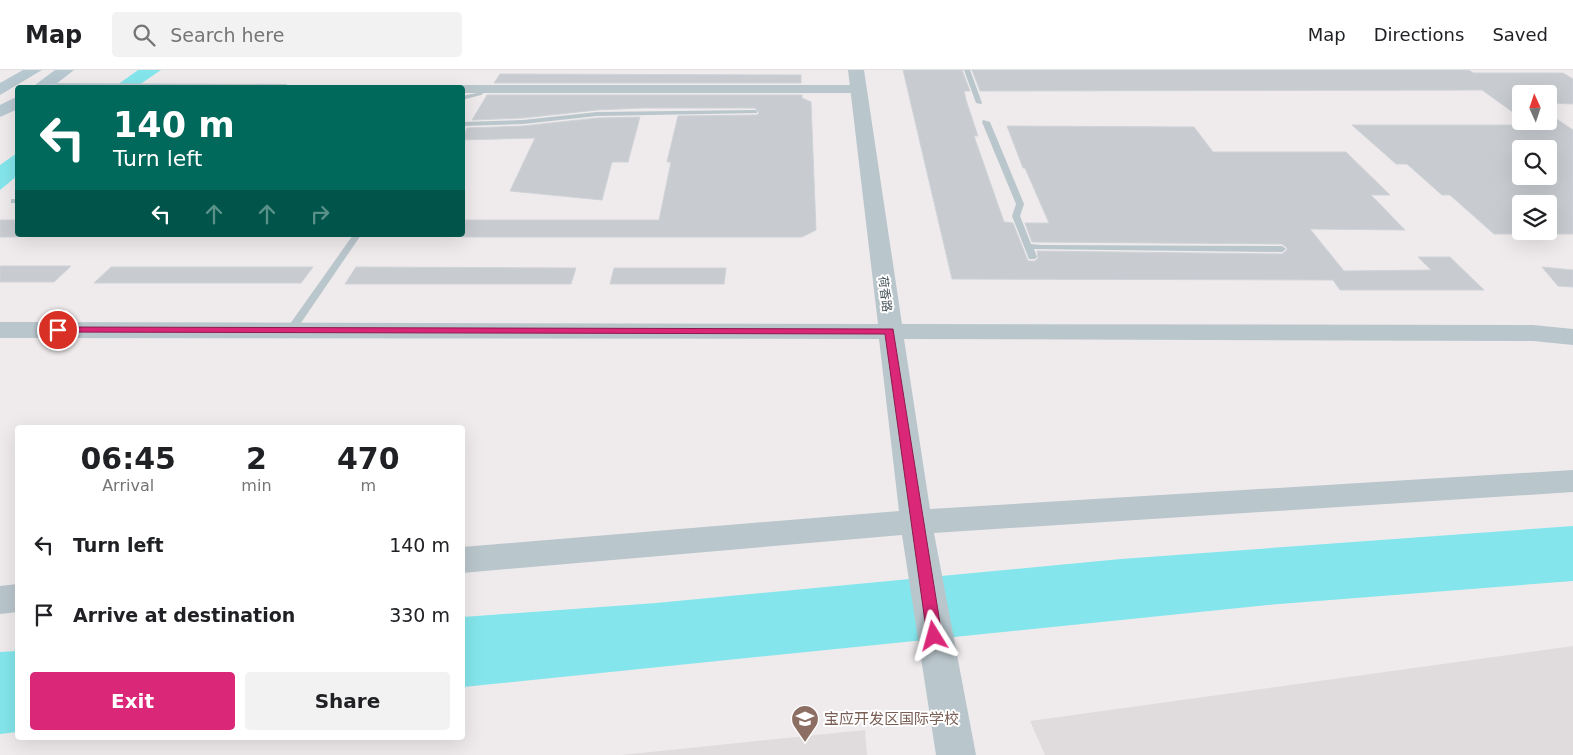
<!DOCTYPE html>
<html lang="en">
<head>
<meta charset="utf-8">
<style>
  body { margin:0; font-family:"DejaVu Sans","Noto Sans SC",sans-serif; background:#f2f2f2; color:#202124; height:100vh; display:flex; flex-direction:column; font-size:19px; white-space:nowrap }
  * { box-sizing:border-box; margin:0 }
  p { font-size:16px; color:#757577 }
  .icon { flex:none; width:28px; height:28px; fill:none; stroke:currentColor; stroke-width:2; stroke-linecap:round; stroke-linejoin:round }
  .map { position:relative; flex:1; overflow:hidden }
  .details { position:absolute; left:15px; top:355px; width:450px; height:315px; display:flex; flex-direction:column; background:#fff; border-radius:5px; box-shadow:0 5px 20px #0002 }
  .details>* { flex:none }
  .top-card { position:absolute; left:15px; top:15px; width:450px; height:152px; border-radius:5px; box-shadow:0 5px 20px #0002; background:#00695c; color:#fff; overflow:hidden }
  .needle { width:32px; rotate:357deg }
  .tools { position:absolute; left:1512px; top:15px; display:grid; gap:10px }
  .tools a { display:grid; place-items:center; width:45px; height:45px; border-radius:5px; background:#fff; box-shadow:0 5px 20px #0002; font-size:25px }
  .pin { position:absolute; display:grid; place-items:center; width:42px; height:42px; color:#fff; margin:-21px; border:2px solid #fff; border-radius:50%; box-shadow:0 1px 5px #0007 }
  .me { position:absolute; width:55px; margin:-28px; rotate:352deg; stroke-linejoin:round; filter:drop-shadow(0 0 4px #0008) }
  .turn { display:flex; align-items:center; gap:18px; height:105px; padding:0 15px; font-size:22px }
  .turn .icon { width:65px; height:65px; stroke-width:2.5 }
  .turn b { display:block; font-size:35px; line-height:42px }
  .lanes { display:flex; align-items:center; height:48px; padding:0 15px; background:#0003; justify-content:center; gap:25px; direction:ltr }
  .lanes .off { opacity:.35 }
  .eta { display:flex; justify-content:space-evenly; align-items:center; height:85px; text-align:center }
  .eta b { font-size:30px; font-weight:700; line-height:35px }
  .button { display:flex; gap:10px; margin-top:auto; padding:10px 15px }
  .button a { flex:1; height:58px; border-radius:5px; background:#db2777; color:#fff; font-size:20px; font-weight:700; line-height:58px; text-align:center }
  .button a+a { background:#f2f2f2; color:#202124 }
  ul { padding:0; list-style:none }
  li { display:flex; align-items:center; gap:15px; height:70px; padding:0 15px }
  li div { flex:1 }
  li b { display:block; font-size:19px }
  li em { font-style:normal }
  header { display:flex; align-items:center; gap:30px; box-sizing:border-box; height:70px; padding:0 25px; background:#fff; border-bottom:1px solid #e0e0e0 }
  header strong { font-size:24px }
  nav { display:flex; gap:28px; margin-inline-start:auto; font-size:18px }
  .search { width:350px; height:45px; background:#f2f2f2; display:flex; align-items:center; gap:12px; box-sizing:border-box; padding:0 18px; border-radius:5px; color:#757577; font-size:19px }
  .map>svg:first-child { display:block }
</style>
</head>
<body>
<header>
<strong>Map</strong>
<div class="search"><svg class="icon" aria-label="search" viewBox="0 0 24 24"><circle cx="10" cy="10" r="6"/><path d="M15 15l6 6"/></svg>Search here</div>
<nav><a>Map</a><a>Directions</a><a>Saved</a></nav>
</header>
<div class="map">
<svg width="1573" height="685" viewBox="0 0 1573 685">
  <rect width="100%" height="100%" fill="#efebec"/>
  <path fill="#e0dcde" d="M1573 576V685H1045L1030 651Z
    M865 660 867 685H621Z"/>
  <path fill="#84e6ec" d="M138 0H161L136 17 113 18Z
    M17 83V106L0 120V95Z
    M1573 456V511L1268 535 463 617V547L656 533 1121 489Z
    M17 581V662L0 664V582Z"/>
  <path fill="#c8ccd1" stroke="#cfd3d8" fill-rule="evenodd" d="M903 0H962L970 21H964L966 30 978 66H974L1004 152 1013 153 1028 191H1035L1038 188 1037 181 1282 184 1287 180V178L1282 174 1032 172 1025 153H1049L1025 98H1023L1007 56 1194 57 1213 82H1346L1390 125H1371L1405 160 1310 159 1344 201 1431 200 1418 187H1450L1484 220H1340L1333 210 952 209Z
    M972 0H1469L1473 3H1563L1573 9V34L1549 33V24H1521V48L1482 20 980 21Z
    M500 4 801 5V13H494Z
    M487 25H802V28L811 32 816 160 802 167H462V150H659L671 92H667L678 46 757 45 759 43 755 38H642L597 40 523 48 472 50Z
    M1549 44 1573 60V164H1494L1450 125H1442L1407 94H1396L1352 55H1531L1526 51H1549ZM1521 79H1549V106H1521ZM1521 134H1549V161H1521Z
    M640 47 628 92H612L602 130 510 121 535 68 462 70 467 58 523 56 597 48Z
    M0 150H18V167H0Z
    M0 196H71L54 212H0Z
    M111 197H313L301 213H94Z
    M356 197 576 198 571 214H345Z
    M1542 197 1573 200V217L1558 216Z
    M614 198H726L724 214H610Z"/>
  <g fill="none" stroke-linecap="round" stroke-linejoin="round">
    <path fill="#b9c6cc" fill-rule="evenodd" d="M964 0H970L982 33 981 34 976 33Z
      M484 18 489 19 481 25 462 30V26L477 23Z
      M755 40 757 41V43L597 46 523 54 462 56V52L523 50 597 42Z
      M983 50 990 52 1024 134 1020 146 1031 174 1042 175 1282 176 1286 179 1282 182 1034 179 1037 187 1035 189H1029L1012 146 1016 134 982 52Z
      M11 129H18V133H11Z
      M353 165H361L294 263H286L285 261Z"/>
    <path fill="#b9c6cc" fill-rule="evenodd" d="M40 13 286 14 292 18 33 17Z
      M462 15H858L865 19 858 23H462V18H456Z"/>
    <path fill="#b9c6cc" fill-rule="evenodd" d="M848 0H864L902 254 1533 255 1573 259V275L1533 271 904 269 930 439 1573 400V422L934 463 976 685H936L902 465 462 503V477L899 441 879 269 0 268V252L878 254Z
      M18 514V542L0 544V516Z"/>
    <path fill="#b8c8d0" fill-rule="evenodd" d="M23 0H42L0 25V13Z
      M55 0H74L51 18H31Z
      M18 26V39L0 47V35Z"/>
  </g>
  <path fill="#db2777" stroke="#8e194d" d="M58 257 893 259 942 566 940 571 934 573 929 571 927 566 885 264 54 262 53 260Z"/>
  <defs>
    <symbol id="school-pin" viewBox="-11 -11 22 30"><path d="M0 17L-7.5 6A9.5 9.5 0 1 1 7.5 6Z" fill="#8d6e63" stroke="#fff"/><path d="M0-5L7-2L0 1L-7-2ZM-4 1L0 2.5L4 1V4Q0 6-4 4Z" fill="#fff"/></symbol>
  </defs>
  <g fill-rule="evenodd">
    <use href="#school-pin" x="789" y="633" width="32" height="43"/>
  </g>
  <g text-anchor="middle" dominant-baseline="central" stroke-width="4" stroke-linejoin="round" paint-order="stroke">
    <g font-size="12" fill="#445259" stroke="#fff">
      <text transform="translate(885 224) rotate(83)">荷香路</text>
    </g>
    <g font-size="15" fill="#785e54" stroke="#fff" text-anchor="start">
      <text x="824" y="649">宝应开发区国际学校</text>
    </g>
  </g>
</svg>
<div class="tools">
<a><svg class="needle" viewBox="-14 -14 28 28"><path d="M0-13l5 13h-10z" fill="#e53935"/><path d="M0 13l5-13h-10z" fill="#757577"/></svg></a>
<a><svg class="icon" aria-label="search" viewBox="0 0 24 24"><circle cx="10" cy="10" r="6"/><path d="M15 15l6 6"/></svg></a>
<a><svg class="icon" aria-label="layers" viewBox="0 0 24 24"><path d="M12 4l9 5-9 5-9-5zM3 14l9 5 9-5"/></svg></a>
</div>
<div class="pin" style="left:58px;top:260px;background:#d93025"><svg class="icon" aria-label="arrive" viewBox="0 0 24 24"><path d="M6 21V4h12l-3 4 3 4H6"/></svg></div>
<svg class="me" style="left:934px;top:566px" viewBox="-20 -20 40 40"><path d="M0-17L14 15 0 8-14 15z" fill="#db2777" stroke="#fff" stroke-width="4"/></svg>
<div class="top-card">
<div class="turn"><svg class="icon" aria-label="left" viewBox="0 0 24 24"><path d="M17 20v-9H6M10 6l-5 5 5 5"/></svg><div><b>140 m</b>Turn left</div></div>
<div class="lanes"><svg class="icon" aria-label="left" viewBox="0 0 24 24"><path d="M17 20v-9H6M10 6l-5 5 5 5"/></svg><svg class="icon off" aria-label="ahead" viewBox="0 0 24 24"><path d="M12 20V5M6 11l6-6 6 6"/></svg><svg class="icon off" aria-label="ahead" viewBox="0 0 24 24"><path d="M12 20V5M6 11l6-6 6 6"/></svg><svg class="icon off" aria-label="right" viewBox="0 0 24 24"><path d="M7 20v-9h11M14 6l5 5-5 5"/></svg></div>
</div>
<section class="details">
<div class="eta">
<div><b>06:45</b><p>Arrival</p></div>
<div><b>2</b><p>min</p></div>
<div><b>470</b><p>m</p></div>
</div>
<ul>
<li><svg class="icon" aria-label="left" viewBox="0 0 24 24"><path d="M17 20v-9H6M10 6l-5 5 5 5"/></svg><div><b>Turn left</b></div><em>140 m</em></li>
<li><svg class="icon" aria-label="arrive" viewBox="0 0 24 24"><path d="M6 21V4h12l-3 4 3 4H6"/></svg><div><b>Arrive at destination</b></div><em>330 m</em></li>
</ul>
<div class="button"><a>Exit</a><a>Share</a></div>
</section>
</div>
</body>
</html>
